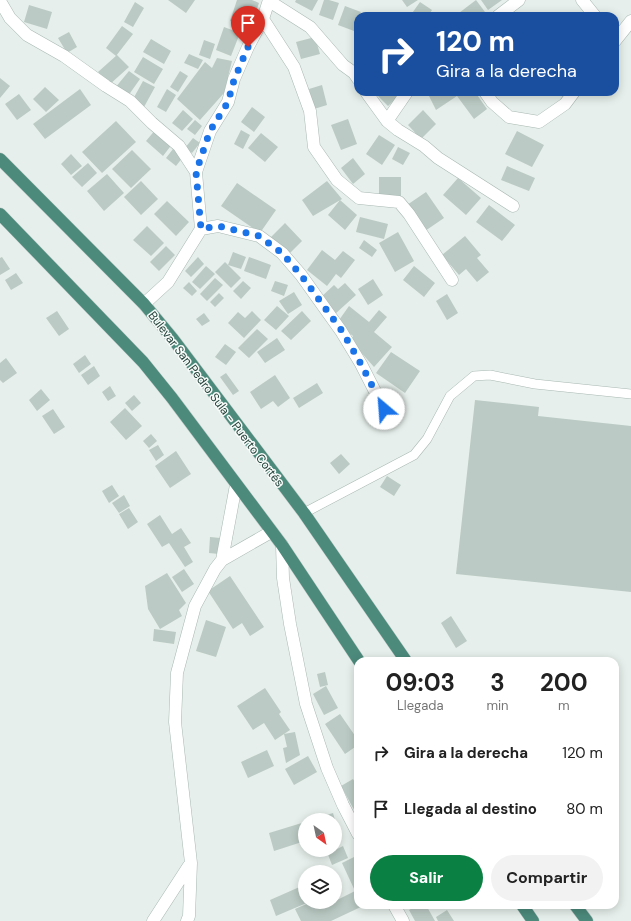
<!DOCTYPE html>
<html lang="es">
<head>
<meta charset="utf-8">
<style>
  body { margin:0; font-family:"DM Sans",sans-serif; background:#f2f2f2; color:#222; height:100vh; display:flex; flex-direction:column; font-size:15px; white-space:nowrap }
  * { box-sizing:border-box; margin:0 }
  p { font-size:13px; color:#767676 }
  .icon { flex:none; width:22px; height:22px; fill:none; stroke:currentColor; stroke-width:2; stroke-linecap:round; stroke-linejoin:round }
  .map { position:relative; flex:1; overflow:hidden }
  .side { position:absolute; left:354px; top:657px; width:265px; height:252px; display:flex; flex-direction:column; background:#fff; border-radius:12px; box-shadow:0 2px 10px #0003 }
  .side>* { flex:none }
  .top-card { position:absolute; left:354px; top:12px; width:265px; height:84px; border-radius:12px; box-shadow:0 2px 10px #0003; background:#1a4fa0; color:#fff; overflow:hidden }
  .needle { width:26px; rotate:147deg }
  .buttons { position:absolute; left:298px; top:813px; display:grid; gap:8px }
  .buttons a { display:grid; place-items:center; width:44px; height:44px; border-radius:50%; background:#fff; box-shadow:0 2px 10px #0003; font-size:20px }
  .pin { position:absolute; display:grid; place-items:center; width:34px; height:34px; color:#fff; margin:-41px -17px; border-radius:50% 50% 50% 0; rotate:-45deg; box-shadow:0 0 4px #0007 }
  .pin .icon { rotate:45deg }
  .me { position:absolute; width:44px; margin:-22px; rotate:333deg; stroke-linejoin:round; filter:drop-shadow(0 0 3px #0008) }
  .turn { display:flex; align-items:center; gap:14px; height:84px; padding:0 16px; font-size:18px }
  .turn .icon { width:52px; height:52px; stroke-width:2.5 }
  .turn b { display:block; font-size:28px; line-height:34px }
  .eta { display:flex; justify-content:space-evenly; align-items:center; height:68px; text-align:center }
  .eta b { font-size:24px; font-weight:700; line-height:28px }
  .action { display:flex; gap:8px; margin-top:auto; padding:8px 16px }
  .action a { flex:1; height:46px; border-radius:24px; background:#0b8043; color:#fff; font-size:16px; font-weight:700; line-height:46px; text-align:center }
  .action a+a { background:#f2f2f2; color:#222 }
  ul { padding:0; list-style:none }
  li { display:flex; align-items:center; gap:12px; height:56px; padding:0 16px }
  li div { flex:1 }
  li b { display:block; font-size:15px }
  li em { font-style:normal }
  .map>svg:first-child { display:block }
</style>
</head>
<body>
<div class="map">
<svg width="631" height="921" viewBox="0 0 631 921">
  <rect width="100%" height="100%" fill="#e6efeb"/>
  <path fill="#bbcac4" d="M168 0H195L186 13Z
    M237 0H252L259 3 250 28 230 21Z
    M296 0H318L312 11 295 2Z
    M324 0H329L339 3 333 20 319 15Z
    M402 0H418L407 7Z
    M476 0 488 16H455Z
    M481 0H502L488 10Z
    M135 2 144 8 133 27 124 22Z
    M420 2 432 10 428 16H410Z
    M29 5 52 12 47 29 24 22Z
    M345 6 361 12 359 16H358V20L354 31 338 25Z
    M122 26 133 34 116 56 106 48Z
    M224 27 240 33 231 56 216 50Z
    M69 32 77 47 67 53 58 38Z
    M315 37 320 54 301 59 296 42Z
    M151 39 171 51 164 64 143 52Z
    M204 40 215 44 210 59 199 55Z
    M189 54 203 60 198 69 184 63Z
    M117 55 129 67 109 85 98 72Z
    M143 57 163 69 154 84 134 72Z
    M217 58 232 61 224 93 200 120 177 99 205 62 212 68Z
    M129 71 140 79 128 96 115 88Z
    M180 71 188 76 178 92 170 87Z
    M0 78 10 86 0 98Z
    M143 81 155 87 144 107 132 101Z
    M322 85 327 105 314 109 309 89Z
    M45 87 59 100 46 112 33 99Z
    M80 89 91 105 45 139 33 124Z
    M167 89 176 95 166 112 157 107Z
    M382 92H403L388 106 378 96Z
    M427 92H455L457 96 436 110Z
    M462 92H475L487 109 474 119 457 96Z
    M19 94 31 110 17 120 5 104Z
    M252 107 265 117 254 132 241 122Z
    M183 110 193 119 182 131 172 123Z
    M423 110 436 124 421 139 408 125Z
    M348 119 357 144 341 150 331 125Z
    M195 120 202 126 195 135 187 129Z
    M116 121 136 142 102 173 82 152Z
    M156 129 173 143 163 156 146 141Z
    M241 130 250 135 243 149 234 144Z
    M517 131 544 145 532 167 505 154Z
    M261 133 278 147 265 162 248 148Z
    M379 135 395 145 382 165 366 154Z
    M193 138 200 143 192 153 185 148Z
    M398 147 410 153 403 165 392 159Z
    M173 149 183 157 176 166 166 158Z
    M132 150 151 169 131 188 112 169Z
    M71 154 82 166 71 175 61 164Z
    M353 158 365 174 353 184 341 168Z
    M88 163 97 173 82 187 72 177Z
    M507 166 535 178 529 191 501 180Z
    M107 174 124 193 104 211 87 191Z
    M379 177H401V198H379Z
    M458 178 481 198 466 215 443 195Z
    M141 181 158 199 141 215 124 197Z
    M327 181 342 199 313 216 302 200Z
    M237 183 276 210 260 233 221 206Z
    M426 192 444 218 425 231 407 205Z
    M340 200 357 215 345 230 328 215Z
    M167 201 189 222 176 236 154 214Z
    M489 205 515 225 502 241 476 222Z
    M360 217 388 224 384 239 356 232Z
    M285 223 302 241 287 256 270 238Z
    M147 226 164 243 151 256 133 240Z
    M398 232 414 261 395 272 379 243Z
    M465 236 481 255 477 258 489 272 477 282 466 269 459 275 442 255Z
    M364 240 377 250 372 257 359 248Z
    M166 246 175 255 159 271 150 262Z
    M322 250 335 260 343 251 355 260 341 278 336 274 327 286 307 270Z
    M233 252 246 257 241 269 228 265Z
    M2 257 10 269 0 275V258Z
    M198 257 204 264 191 277 185 271Z
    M249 257 271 265 266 279 244 271Z
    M225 262 241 278 231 288 215 272Z
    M206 266 215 274 200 289 192 282Z
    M414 266 435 283 424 297 403 280Z
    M16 273 23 283 11 290 5 280Z
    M215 278 223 285 207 301 200 294Z
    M373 279 383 295 368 305 358 289Z
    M243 281 251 288 241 299 233 291Z
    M275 281 288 285 284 296 271 291Z
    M189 282 197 291 192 296 183 288Z
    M345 283 356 295 335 314 320 298 334 285 338 289Z
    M294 292 302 305 288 314 279 301Z
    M219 293 224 298 215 307 210 302Z
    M447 294 458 313 447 320 436 301Z
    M277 306 289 316 276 330 264 320Z
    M349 306 369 322 379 310 387 317 374 332 392 347 374 367 351 341 353 336 337 323Z
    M57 311 69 329 59 336 46 318Z
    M252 311 261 320 244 338 228 323 238 312 245 318Z
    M302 311 311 321 291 340 281 331Z
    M204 313 210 321 202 326 196 319Z
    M257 329 268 339 249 358 238 348Z
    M277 338 285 350 265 363 257 352Z
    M225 344 236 352 226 365 215 357Z
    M391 352 420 371 405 393 376 373Z
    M85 355 91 364 79 373 73 364Z
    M6 358 17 373 3 383 0 380V363Z
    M94 366 100 376 88 385 81 375Z
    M226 373 239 391 233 395 220 377Z
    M275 375 290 398 278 407 273 401 261 409 250 392Z
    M317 383 323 393 299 408 293 398Z
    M110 386 116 396 108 401 102 392Z
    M41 389 50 400 37 411 29 400Z
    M134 395 141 403 132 411 125 403Z
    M475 400 539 407 538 416 631 426V592L456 574Z
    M125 408 142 426 126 440 110 422Z
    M53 409 65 427 54 434 42 416Z
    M151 434 157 441 149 448 143 441Z
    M158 445 164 455 156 461 149 450Z
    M176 451 191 474 170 488 155 466Z
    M341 454 350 464 339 474 330 463Z
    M387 476 401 485 394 496 380 487Z
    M112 485 119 496 109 503 102 491Z
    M124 495 130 506 119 513 112 503Z
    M129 508 138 522 128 529 119 514Z
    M160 515 172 534 181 528 191 543 184 547 193 562 185 567 169 543 162 547 147 524Z
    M210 537 220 538 219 554 209 553Z
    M184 569 194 584 182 592 172 577Z
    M167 573 186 603 179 610 182 616 160 629 148 609 145 586Z
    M230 576 264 627 250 636 242 623 233 629 208 591Z
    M451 616 467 641 456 648 441 623Z
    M206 620 226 627 216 657 196 651Z
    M154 629 176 632 174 644 153 641Z
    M325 672 328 685 320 687 317 674Z
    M326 686 338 708 324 715 313 694Z
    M265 688 281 712 279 714 290 730 275 740 264 723 253 730 237 706Z
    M340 714 358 740V745L345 754 325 724Z
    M295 732 300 755 286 763 283 748 287 747 284 734Z
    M267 750 274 766 248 778 241 762Z
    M308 756 317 772 294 785 285 769Z
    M353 779 358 787V817L341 786Z
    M333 813 335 820H311Z
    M305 822V841L274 851 269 833Z
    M343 846 348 858 332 865 327 852 335 850Z
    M358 855V905H365L331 921H301L295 909 311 902H327L328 904 335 902V901L355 891 342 863Z
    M304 885 305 902H309L276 916 270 900Z
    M418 905H426L435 921H415L409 910Z
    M447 910 454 921H438L436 917Z"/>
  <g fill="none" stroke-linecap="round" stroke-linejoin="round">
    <defs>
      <path id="service" d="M304 513 414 455 427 439 450 396 474 376 490 375 535 384 631 394"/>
      <path id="minor" d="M582 0 595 16
        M0 1 10 18 27 35 64 56 106 86 130 101 152 123 179 146 196 172
        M269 1 310 27 343 65 354 73 358 79
        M498 16 519 0
        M263 19 294 67 310 111 314 147 337 180 359 198 399 202 409 214 452 280
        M615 41 631 21
        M366 92 387 121 398 130 424 146 438 158 513 206
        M485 92 492 102 509 117 539 122 565 104 574 92
        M387 121 407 92
        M201 229 196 172 210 131 228 102 234 79 248 47 263 19 269 0
        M144 304 168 282 201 229 218 226 259 236 282 253 301 275 341 331 361 364 384 409
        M282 545 283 578 290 624 306 704 327 768 343 805 358 834
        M222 560 236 485
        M394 905 403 921
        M153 921 190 864
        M187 921 189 916 191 863 175 722 177 673 195 606 215 569 222 560 271 532"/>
      <path id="trunk" d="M0 159 144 304 173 339 304 513 406 661
        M0 214 143 362 172 398 282 545 359 661
        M522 905 533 921
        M575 905 587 921"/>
    </defs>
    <use href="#service" stroke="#a8b8b2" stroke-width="10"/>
    <use href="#minor" stroke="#a8b8b2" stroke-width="13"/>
    <use href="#trunk" stroke="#c2cac8" stroke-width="13"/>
    <use href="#service" stroke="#fff" stroke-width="9"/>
    <use href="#minor" stroke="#fff" stroke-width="12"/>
    <use href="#trunk" stroke="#4c8a7c" stroke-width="12"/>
  </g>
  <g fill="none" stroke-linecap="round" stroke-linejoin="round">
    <path stroke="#1a73e8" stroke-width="7" stroke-dasharray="0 12.6" d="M248 47 234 80 228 102 210 131 196 172 201 229 218 226 259 236 282 253 301 275 342 331 361 364 384 409"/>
  </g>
  <g text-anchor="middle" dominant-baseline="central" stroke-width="3" stroke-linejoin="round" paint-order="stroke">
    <g font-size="12" fill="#24423a" stroke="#f7fbf9">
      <text transform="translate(216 399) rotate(53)">Bulevar San Pedro Sula - Puerto Cortés</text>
    </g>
  </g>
</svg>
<div class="buttons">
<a><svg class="needle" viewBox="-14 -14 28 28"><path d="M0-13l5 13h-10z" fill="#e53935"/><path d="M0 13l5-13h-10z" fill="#767676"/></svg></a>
<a><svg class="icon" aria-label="layers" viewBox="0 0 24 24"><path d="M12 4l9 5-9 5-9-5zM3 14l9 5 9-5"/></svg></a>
</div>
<div class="pin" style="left:248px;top:47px;background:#d93025"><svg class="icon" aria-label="arrive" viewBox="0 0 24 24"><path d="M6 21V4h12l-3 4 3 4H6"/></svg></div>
<svg class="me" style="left:384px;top:409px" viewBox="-20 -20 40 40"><circle r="19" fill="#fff"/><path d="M0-13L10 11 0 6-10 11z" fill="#1a73e8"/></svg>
<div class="top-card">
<div class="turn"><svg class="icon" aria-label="right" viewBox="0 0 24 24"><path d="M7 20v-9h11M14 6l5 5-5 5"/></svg><div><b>120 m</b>Gira a la derecha</div></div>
</div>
<section class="side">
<div class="eta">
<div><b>09:03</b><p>Llegada</p></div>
<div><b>3</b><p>min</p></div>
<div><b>200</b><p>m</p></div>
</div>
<ul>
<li><svg class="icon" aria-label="right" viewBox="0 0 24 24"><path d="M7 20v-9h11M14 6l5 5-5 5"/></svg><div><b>Gira a la derecha</b></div><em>120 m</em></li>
<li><svg class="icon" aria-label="arrive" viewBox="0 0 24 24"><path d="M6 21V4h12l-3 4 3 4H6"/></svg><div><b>Llegada al destino</b></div><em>80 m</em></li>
</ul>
<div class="action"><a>Salir</a><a>Compartir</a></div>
</section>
</div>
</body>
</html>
